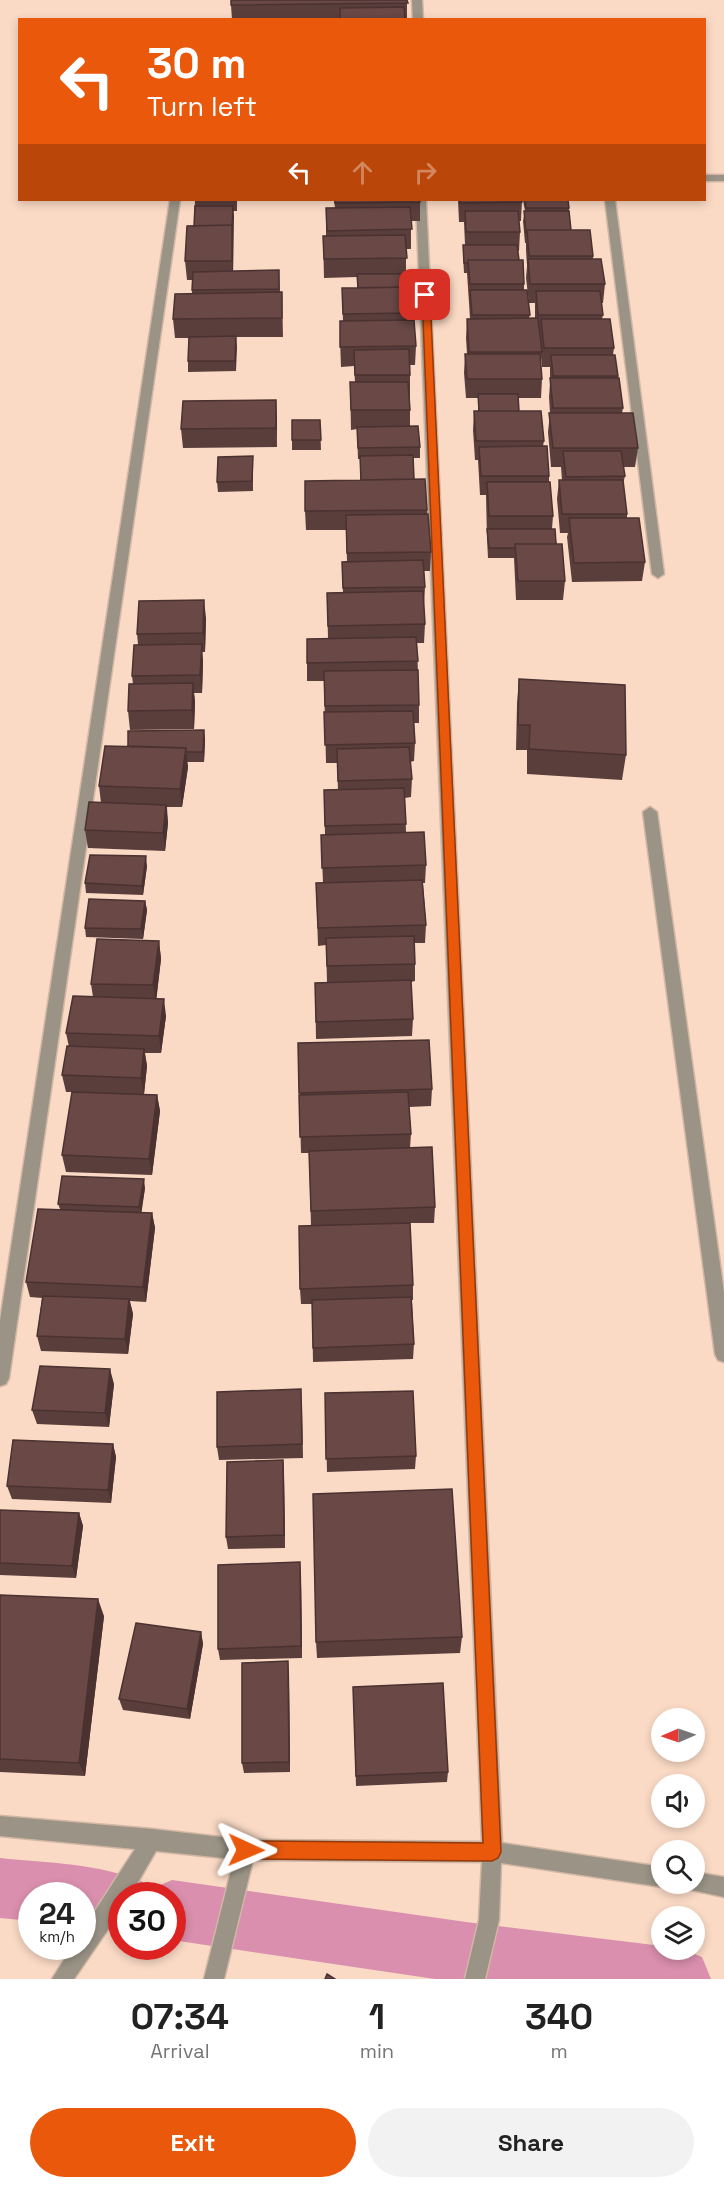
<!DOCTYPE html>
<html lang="en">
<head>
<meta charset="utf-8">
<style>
  body { margin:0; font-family:"Space Grotesk",sans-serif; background:#f2f2f2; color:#222; height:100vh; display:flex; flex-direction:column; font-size:22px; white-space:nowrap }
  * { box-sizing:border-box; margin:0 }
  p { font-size:20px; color:#767676 }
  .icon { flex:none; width:33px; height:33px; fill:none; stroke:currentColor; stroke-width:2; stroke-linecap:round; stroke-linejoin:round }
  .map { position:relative; height:1979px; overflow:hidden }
  .details { display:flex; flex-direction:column; background:#fff; flex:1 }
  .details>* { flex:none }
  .top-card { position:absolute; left:18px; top:18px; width:688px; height:183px; border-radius:0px; box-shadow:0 3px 9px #0003; background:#ea580c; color:#fff; overflow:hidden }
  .needle { width:39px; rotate:268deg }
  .controls { position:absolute; left:651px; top:1708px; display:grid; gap:12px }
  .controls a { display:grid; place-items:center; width:54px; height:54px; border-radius:50%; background:#fff; box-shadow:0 3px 9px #0003; font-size:30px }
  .speed { position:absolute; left:18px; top:1882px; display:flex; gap:12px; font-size:30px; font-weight:700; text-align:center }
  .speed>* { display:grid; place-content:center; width:78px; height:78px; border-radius:50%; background:#fff; box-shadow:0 3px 9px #0003; line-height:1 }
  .speed small { font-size:15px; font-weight:400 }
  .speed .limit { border:9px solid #d22; background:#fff; color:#111 }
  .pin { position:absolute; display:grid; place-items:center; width:51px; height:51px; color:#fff; margin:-26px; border-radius:12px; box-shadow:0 3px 9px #0006 }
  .me { position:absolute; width:66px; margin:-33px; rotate:91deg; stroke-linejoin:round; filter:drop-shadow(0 0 4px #0008) }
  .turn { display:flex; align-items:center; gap:21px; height:126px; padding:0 30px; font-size:27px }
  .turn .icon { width:78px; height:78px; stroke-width:2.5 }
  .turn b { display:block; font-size:42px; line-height:51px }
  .lanes { display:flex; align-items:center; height:57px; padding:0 30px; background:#0003; justify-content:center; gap:30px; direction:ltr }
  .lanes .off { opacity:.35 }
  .eta { display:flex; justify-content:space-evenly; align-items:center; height:102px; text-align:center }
  .eta b { font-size:36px; font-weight:600; line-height:42px }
  .primary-button { display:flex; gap:12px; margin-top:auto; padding:12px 30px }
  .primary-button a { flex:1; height:69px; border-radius:36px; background:#ea580c; color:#fff; font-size:24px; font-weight:600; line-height:69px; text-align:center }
  .primary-button a+a { background:#f2f2f2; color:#222 }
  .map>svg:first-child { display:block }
</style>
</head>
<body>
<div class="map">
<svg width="724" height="1979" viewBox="0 0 724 1979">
  <rect width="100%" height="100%" fill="#fadac5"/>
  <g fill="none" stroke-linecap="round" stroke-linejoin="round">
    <path fill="#d98fad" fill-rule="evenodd" d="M0 1858C48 1863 98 1863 143 1882L148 1894 151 1889 172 1880 466 1922 662 1946V1950H684L702 1957 711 1979H435L172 1940V1896H122V1933L82 1926V1896H32V1921L0 1918Z"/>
    <defs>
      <path id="minor" d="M412 0H422L423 20H413Z
        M705 175H724V181H705Z
        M170 200H180L9 1378 6 1384 0 1386V1321Z
        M416 200H426L502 1843 662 1867V1884H669L662 1887 501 1863 499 1920 485 1979H465L479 1920 482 1862 253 1860 224 1979H204L234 1859 156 1851 130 1896H122V1909L74 1979H52L72 1947H82V1931L135 1849 0 1836V1816L152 1829 246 1840 482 1842Z
        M605 200H615L664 574 658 578 652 574Z
        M650 807 657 812 724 1293V1362L718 1360 715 1354 643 812Z
        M694 1872 724 1877V1897L687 1889 685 1884H694Z"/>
    </defs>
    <use href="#minor" stroke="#d3b7a5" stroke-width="3"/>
    <use href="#minor" fill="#9a9386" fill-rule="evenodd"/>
  </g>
  <path fill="#5a3e3c" d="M407 0V20H232L231 5Z
    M195 200H237V211H233V271L279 270 280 292H282L283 337H236V371L188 372V361L189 338H175L173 319 192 293V280H187L185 261 194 226Z
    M334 200 420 202V221H411V249H406V277L408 294 407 320 416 346 415 365H410V426L420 447V458H413L414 479 427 510 431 552 430 571H424L425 587 424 606 425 624 424 643H417L419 705V723H414L415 743 414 761 410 762 412 779 411 797 405 798 406 832 426 865 425 883H423L426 925 425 943H414L415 964V981L411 982 413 1019 412 1036 316 1039 315 983 327 982 326 945 318 946 316 883H323L321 835H325L324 790H338L337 763H326L324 681H307V663L328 639 327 593H343L342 562 347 561 346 530H306L305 511 360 480V459H358L357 429 351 430 350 382H355L354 366 341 367 340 340 343 321 342 288H357V277L324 278 323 236H326V208H335Z
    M458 200H522L521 221H519L520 232 519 251H518L519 260 524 284V290L530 315 529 318H535V303H529L526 278 527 266 526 250V243H525L523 221 525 211 523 200H568L571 230 593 256V259L605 284 603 303H601L603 315 602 319 614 348 613 355 618 376 623 408 622 413 638 448 635 467H623L625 476 623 484 627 514V518L645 562 642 581 572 582 567 537 568 533H560L557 499 559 480H562L561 467H551L548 432 550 413 549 397 550 383V367H542L541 357V363L542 379 541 398H518L519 411 544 441 543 446 549 476V482L553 516 552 529 557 544 565 581 563 600H516L514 558H488L487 539 486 495H480L478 460H475L473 430 474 411H478V398H466L464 373 465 354H467L466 338 467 319H470L469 303 467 273H464L463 255V245H465L464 222H459Z
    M276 400 277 447 183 448 181 429Z
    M292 420H320L321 450H292Z
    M253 466V491L218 492 217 482Z
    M206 618 205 652H202L203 662 202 693H194L195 702 194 729 130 730 128 711 133 684 132 676 138 644 137 634Z
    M519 679 626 755 622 780 527 774V750H516L517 704Z
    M204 730 205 740 204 762H187L188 767 182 807H167L168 823 165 851 88 848 85 830 101 803 99 786 128 746Z
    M147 866 143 895 86 893 85 883Z
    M145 901 147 910 143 939 86 937 85 928Z
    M159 941 161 959 156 999 166 1016 161 1053H145L147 1066 144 1094 157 1095 160 1111 152 1175 66 1172 62 1155 72 1092H66L62 1075 69 1047 66 1033 93 997 91 984Z
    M298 1043 432 1089 431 1106 409 1107 411 1134 410 1148 435 1207 434 1223H410L413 1285V1300H412L414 1344 413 1359 313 1362 312 1304H301L300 1289 311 1226 309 1153H301Z
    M145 1188 141 1212 152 1213 155 1228 146 1302 130 1301 133 1314 128 1354 41 1351 37 1336 42 1298 30 1297 26 1282 60 1209 58 1204Z
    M114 1384 109 1427 37 1424 32 1410Z
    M325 1393 416 1456 415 1469 327 1472Z
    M302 1404 303 1458 219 1460 217 1447Z
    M113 1444 116 1457 111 1503 12 1499 7 1486Z
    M283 1460 284 1473 285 1548 228 1549 226 1537Z
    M0 1510 79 1513 83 1526 76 1578 0 1575Z
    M301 1574 302 1658 220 1660 218 1649Z
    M0 1595 104 1616 85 1776 0 1772Z
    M201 1632 203 1644 190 1719 123 1710 119 1699Z
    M462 1637 460 1653 317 1658 316 1642Z
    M289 1672 290 1772 244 1773 242 1763Z
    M353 1687 448 1772 447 1782 356 1786Z"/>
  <path fill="#4a3231" d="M233 206 234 216 233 280 232 261Z
    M236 336 237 347 236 371 235 361Z
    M276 400 277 419V447L276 428Z
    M204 600 206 618 205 652 203 633Z
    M202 644 203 662 202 693 200 675Z
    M193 683 195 702 194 729 192 710Z
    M204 730 205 740 204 762 203 752Z
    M186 748 188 767 182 807 180 789Z
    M166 805 168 823 165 851 163 833Z
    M146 856 147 866 143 895 142 886Z
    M145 901 147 910 143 939 141 929Z
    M159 941 161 959 156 1003 153 985Z
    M164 999 166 1016 161 1053 159 1036Z
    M144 1049 147 1066 144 1094 141 1078Z
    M157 1095 160 1111 152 1175 149 1159Z
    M144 1179 145 1188 141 1216 139 1207Z
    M152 1213 155 1228 146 1302 143 1287Z
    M129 1299 133 1314 128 1354 125 1339Z
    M110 1369 114 1384 109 1427 105 1413Z
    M113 1444 116 1457 111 1503 108 1490Z
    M283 1460 284 1473 285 1548 284 1535Z
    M79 1513 83 1526 76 1578 72 1566Z
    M300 1562 301 1574 302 1658 301 1646Z
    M98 1599 104 1616 85 1776 79 1763Z
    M201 1632 203 1644 190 1719 187 1709Z
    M288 1661 289 1672 290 1772 289 1762Z"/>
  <path fill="#694846" stroke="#4a3231" stroke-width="1.5" d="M231 0H407L408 3 231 5Z
    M404 7 405 20H340V8Z
    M335 200H420V202L335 203Z
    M460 200H522V202L460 203Z
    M525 200H568L569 208H526Z
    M195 206H233L232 228V225L194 226Z
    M410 207 412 229 327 231 326 208Z
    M465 211H518L520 232H466Z
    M524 211H569L571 230H527V233H526Z
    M232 225V261H185L187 226Z
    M527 230H590L593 256H529Z
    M405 235 407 258 324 259 323 236Z
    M463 245H517L519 260H468V263H464Z
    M528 259H601L605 284H530Z
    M468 260H523L524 284H470Z
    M279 270V289L192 290 193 272Z
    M357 274H406L408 294H406V287L358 288Z
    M406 287 407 313 343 314 342 288Z
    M470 290H527L530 315H472Z
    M536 291H600L603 315H538Z
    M282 292V318L173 319 175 294Z
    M538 318 542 352H469L467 319Z
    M541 319H610L614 348H544Z
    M414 320 416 346 340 347V321Z
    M236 336 235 361H188L189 337Z
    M409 349 410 375H355L354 350Z
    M465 354H540L542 379H467Z
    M551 355H615L618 376H553Z
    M550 378H619L623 408H553Z
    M350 382H408L410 410H351Z
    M478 394H518L519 411H479Z
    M276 400V428L181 429 183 401Z
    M474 411H541L544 441H476Z
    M549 413H633L638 448H553Z
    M292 420H320L321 440H292Z
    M418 426 420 447 358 448 357 427Z
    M547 446 549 476H481L479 447Z
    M563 451H621L625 476 566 477Z
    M413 455 414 479 361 480 360 456Z
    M253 456 252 481 217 482 218 457Z
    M425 479 427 510 305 511V481Z
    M559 480H623L627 514H562Z
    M487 482H550L553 516H489Z
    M428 514 431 552 347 553 346 515Z
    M569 518H639L645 562 574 563Z
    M487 529H555L556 544H515V548H489Z
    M515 544H562L565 581H518Z
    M423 560 425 587 343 588 342 562Z
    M423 591 425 624 328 626 327 593Z
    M204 600 203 633 137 634 139 601Z
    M416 637 418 661 307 663V639Z
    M202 644 200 675 132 676 134 645Z
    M418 670 419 705 325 706 324 671Z
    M519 679 625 685 626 755 529 749 530 725H518Z
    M193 683 192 710 128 711 129 684Z
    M413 711 415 743 325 745 324 712Z
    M204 730 203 752H186V748L128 746V731Z
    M105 746 186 748 180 789 99 786Z
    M409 747 412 779 338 781 337 749Z
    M404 788 406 824 325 826 324 790Z
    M89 802 166 805 163 833 85 830Z
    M424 832 426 865 322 868 321 835Z
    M90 855 146 856 142 886 85 883Z
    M422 880 426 925 318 928 316 883Z
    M89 899 145 901 141 929 85 928Z
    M414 936 415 964 327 966 326 938Z
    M97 939 159 941 153 985 91 984Z
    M411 980 413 1019 316 1022 315 983Z
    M73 996 164 999 159 1036 66 1033Z
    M429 1040 432 1089 299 1093 298 1043Z
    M67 1046 144 1049 141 1078 62 1075Z
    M72 1092 157 1095 149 1159 62 1155Z
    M408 1092 411 1134 300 1137 299 1095Z
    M432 1147 435 1207 311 1211 309 1151Z
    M62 1176 144 1179 139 1207 58 1204Z
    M38 1209 152 1213 143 1287 26 1282Z
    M410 1223 413 1285 300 1289 299 1226Z
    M43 1296 129 1299 125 1339 37 1336Z
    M411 1297 414 1344 313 1348 312 1300Z
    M40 1366 110 1369 105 1413 32 1410Z
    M301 1389 302 1444 217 1447V1392Z
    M413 1391 416 1456 326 1459 325 1393Z
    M13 1440 113 1444 108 1490 7 1486Z
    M283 1460 284 1535 226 1537 227 1462Z
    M452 1489 462 1637 316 1642 313 1494Z
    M0 1510 79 1513 72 1566 0 1563Z
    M300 1562 301 1646 218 1649V1565Z
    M0 1595 98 1599 79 1763 0 1759Z
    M136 1623 201 1632 187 1709 119 1699Z
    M288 1661 289 1762 242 1763V1663Z
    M443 1683 448 1772 356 1776 353 1687Z
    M327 1974 335 1979H325Z"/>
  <path fill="#ea580c" stroke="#983908" stroke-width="1.5" d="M422 293 430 295 501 1852 498 1858 492 1861 246 1859 240 1856 237 1850 240 1844 246 1841 483 1843Z"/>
</svg>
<div class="controls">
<a><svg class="needle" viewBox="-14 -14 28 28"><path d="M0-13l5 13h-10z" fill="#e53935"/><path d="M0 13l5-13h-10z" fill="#767676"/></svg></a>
<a><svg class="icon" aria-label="sound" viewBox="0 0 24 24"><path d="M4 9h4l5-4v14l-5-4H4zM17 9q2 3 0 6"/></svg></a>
<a><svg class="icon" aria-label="search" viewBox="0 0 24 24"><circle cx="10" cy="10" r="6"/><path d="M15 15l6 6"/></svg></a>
<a><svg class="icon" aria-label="layers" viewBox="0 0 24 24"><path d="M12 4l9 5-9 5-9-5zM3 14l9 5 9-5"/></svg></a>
</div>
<div class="speed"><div>24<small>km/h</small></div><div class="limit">30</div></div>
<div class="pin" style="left:425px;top:295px;background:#d93025"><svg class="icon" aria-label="arrive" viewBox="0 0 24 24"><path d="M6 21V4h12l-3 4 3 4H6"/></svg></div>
<svg class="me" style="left:246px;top:1850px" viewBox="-20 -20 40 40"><path d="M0-17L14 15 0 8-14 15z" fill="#ea580c" stroke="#fff" stroke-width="4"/></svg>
<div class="top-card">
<div class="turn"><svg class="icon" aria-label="left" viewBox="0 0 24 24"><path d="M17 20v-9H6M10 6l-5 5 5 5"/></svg><div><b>30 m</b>Turn left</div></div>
<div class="lanes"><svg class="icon" aria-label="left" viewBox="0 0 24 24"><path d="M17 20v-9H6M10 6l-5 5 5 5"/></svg><svg class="icon off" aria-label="ahead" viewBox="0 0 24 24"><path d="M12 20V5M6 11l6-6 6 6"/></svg><svg class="icon off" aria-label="right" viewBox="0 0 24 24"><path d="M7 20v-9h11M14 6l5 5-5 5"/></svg></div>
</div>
</div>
<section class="details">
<div class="eta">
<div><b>07:34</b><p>Arrival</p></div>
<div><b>1</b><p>min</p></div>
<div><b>340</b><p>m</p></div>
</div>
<div class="primary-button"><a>Exit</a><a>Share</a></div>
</section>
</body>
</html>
